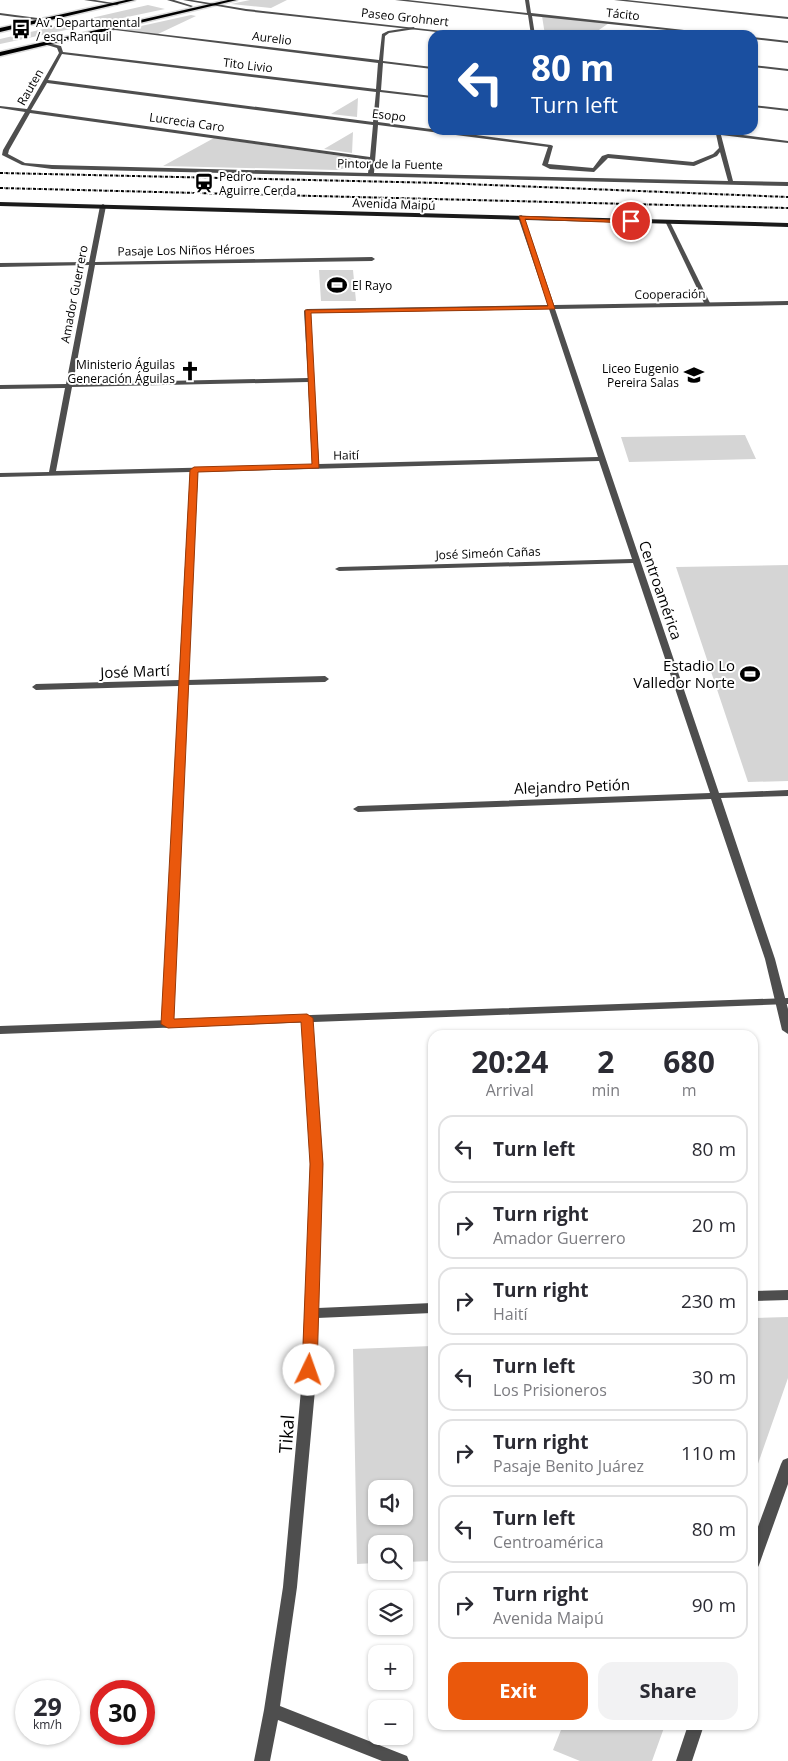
<!DOCTYPE html>
<html lang="en">
<head>
<meta charset="utf-8">
<style>
  body { margin:0; font-family:"Open Sans",sans-serif; background:#f2f2f3; color:#2b2b33; height:100vh; display:flex; flex-direction:column; font-size:19px; white-space:nowrap }
  * { box-sizing:border-box; margin:0 }
  p { font-size:16px; color:#7c7c81 }
  .icon { flex:none; width:28px; height:28px; fill:none; stroke:currentColor; stroke-width:2; stroke-linecap:round; stroke-linejoin:round }
  .map { position:relative; flex:1; overflow:hidden }
  .drawer { position:absolute; left:428px; top:1030px; width:330px; height:700px; display:flex; flex-direction:column; background:#fff; border-radius:15px; box-shadow:0 1px 4px #0004 }
  .drawer>* { flex:none }
  .guide { position:absolute; left:428px; top:30px; width:330px; height:105px; border-radius:15px; box-shadow:0 1px 4px #0004; background:#1a4fa0; color:#fff; overflow:hidden }
  .buttons { position:absolute; left:368px; top:1480px; display:grid; gap:10px }
  .buttons a { display:grid; place-items:center; width:45px; height:45px; border-radius:10px; background:#fff; box-shadow:0 1px 4px #0004; font-size:25px }
  .speed { position:absolute; left:15px; top:1680px; display:flex; gap:10px; font-size:25px; font-weight:700; text-align:center }
  .speed>* { display:grid; place-content:center; width:65px; height:65px; border-radius:50%; background:#fff; box-shadow:0 1px 4px #0004; line-height:1 }
  .speed small { font-size:12px; font-weight:400 }
  .speed .limit { border:8px solid #d22; background:#fff; color:#111 }
  .pin { position:absolute; display:grid; place-items:center; width:42px; height:42px; color:#fff; margin:-21px; border:2px solid #fff; border-radius:50%; box-shadow:0 1px 5px #0007 }
  .me { position:absolute; width:55px; margin:-28px; rotate:3deg; stroke-linejoin:round; filter:drop-shadow(0 0 4px #0008) }
  .turn { display:flex; align-items:center; gap:18px; height:105px; padding:0 20px; font-size:22px }
  .turn .icon { width:65px; height:65px; stroke-width:2.5 }
  .turn b { display:block; font-size:35px; line-height:42px }
  .eta { display:flex; justify-content:space-evenly; align-items:center; height:85px; text-align:center }
  .eta b { font-size:30px; font-weight:700; line-height:35px }
  .cta { display:flex; gap:10px; margin-top:auto; padding:10px 20px }
  .cta a { flex:1; height:58px; border-radius:15px; background:#ea580c; color:#fff; font-size:20px; font-weight:700; line-height:58px; text-align:center }
  .cta a+a { background:#f2f2f3; color:#2b2b33 }
  ul { padding:0; list-style:none }
  li { display:flex; align-items:center; gap:15px; height:68px; margin:0 10px 8px; padding:0 10px; border:2px solid #e1e1e2; border-radius:15px }
  li div { flex:1 }
  li b { display:block; font-size:19px }
  li em { font-style:normal }
  .map>svg:first-child { display:block }
</style>
</head>
<body>
<div class="map">
<svg width="788" height="1761" viewBox="0 0 788 1761">
  <rect width="100%" height="100%" fill="#fff"/>
  <path fill="#d5d5d5" fill-rule="evenodd" d="M250 0H287L271 8 231 4Z
    M148 5 165 9 0 44V39Z
    M191 15 196 16 158 34 123 30Z
    M542 16 609 23 596 32 620 35H545Z
    M358 98 357 117 331 114Z
    M353 132 352 153 324 149Z
    M214 138 347 157 356 161 351 167 337 170 163 166Z
    M319 270H353L356 301H321Z
    M745 435 756 459 629 462 621 437Z
    M788 565V781L748 782 676 567Z
    M788 1317V1378L753 1478V1318Z
    M432 1346V1561L404 1562V1544H376V1563L357 1564 353 1349ZM376 1489H404V1516H376Z
    M563 1725H665L652 1761H580L553 1750Z"/>
  <g fill="none" stroke-linecap="round" stroke-linejoin="round">
    <defs>
      <path id="primary" d="M126 0H135L0 32V28Z
        M228 0H237L0 56V52Z"/>
    </defs>
    <use href="#primary" stroke="#dbdbdb" stroke-width="3"/>
    <path fill="#4e4e4e" fill-rule="evenodd" d="M665 221 670 222 711 305 710 306 705 305Z"/>
    <path fill="#4e4e4e" fill-rule="evenodd" d="M84 0H95L119 4 117 5Z
      M395 0H408L527 13 525 0H529L531 13 729 35H715L532 16 535 35H531L528 15Z
      M614 0H627L788 17V19Z
      M0 13 45 19 47 20 45 21 0 15Z
      M414 27 415 29 389 33 385 36 383 61 432 67V69L383 63 381 90 432 96V98L380 92 378 122 551 145 553 146 548 164 593 168 602 156 608 154 693 162 713 154 719 148 716 134 693 130H719L720 132 788 141V143L721 135 733 181 788 182V186L52 169 22 165 2 155 3 150 25 112 0 108V106L27 109 59 53 57 48 44 44V42L61 46 63 52 376 89 378 63 107 29 109 28 379 60 382 34 388 31ZM62 54 376 92 373 122 48 80ZM47 83 373 125 370 157 31 110ZM30 113 370 160 368 173 52 165 25 163 8 154 9 150ZM378 125 548 147 542 165 550 169 594 172 608 158 694 166 717 156 720 152 728 181 374 173Z
      M752 37 788 41V43L752 39Z
      M752 105 788 109V111L752 107Z
      M103 204 106 206 95 262 372 257 375 259 372 261 95 265 73 383 308 378 304 311 307 309 548 305 518 217 521 215 524 217 554 305 788 301V305L555 309 719 793 788 790V796L721 798 775 959 788 1009V1034L782 1030 765 959 711 799 358 812 353 809 358 806 710 793 633 563 339 571 335 569 339 567 632 559 599 461 198 472 188 680 325 676 329 679 325 682 188 685 172 1024 167 1028 163 1027 162 1024 179 686 36 690 32 687 36 684 179 680 190 472 0 477V473L49 472 65 388 0 389V385L66 384 89 265 0 267V263L89 262 100 206ZM549 309 598 457 319 464 310 313ZM308 382 312 465 56 471 72 387Z
      M307 1014 312 1018 323 1164 318 1308 432 1303V1313L317 1318 315 1390 297 1587 280 1706 407 1756 409 1761H382L278 1720 270 1761H254L264 1710 283 1587 301 1390 311 1164 302 1018Z
      M788 1290V1300L752 1301V1291Z
      M788 1458V1484L759 1565 757 1569 752 1571V1543L781 1464 783 1460Z
      M688 1725H704L692 1761H676Z"/>
    <path fill="#4e4e4e" fill-rule="evenodd" d="M167 0H174L193 6 191 7Z
      M183 0H192L246 9 478 35H464L246 11Z
      M752 65 788 69V71L752 67Z
      M788 998V1004L0 1034V1026Z"/>
    <path fill="#1b1b1b" fill-rule="evenodd" d="M0 202 788 223V227L0 206Z"/>
    <use href="#primary" fill="#000" fill-rule="evenodd"/>
    <path stroke="#000" stroke-width="2" stroke-dasharray="3 1 0.5 1" stroke-linecap="butt" d="M0 173 441 183 788 197
      M0 188 788 208"/>
  </g>
  <path fill="#ea580c" stroke="#983908" d="M519 216 634 221 631 223 525 219 555 309 311 313 319 468 198 472 174 1019 307 1014 313 1018 323 1164 317 1370 314 1375H304L302 1370 310 1164 301 1022 168 1028 161 1024 190 470 194 467 312 464 305 310 548 306Z"/>
  <defs>
    <symbol id="bus-bare" viewBox="-9 -9 18 18"><path d="M-5-6H5V4H4V6H2V4H-2V6H-4V4H-5ZM-3.5-4V0h7V-4ZM-3.5 1.2v1.5H-2V1.2ZM2 1.2v1.5H3.5V1.2Z" fill="#000" stroke="#fff" stroke-width="2.5" paint-order="stroke"/></symbol>
    <symbol id="station-bare" viewBox="-9 -9 18 18"><path d="M-3-6H3Q5-6 5-4V2Q5 4 3 4L4.5 6H3L1.5 4h-3L-3 6H-4.5L-3 4Q-5 4-5 2V-4Q-5-6-3-6ZM-3.5-4v3h7v-3ZM-3.5 1v1.5H-2V1ZM2 1v1.5H3.5V1Z" fill="#000" stroke="#fff" stroke-width="2.5" paint-order="stroke"/></symbol>
    <symbol id="stadium-bare" viewBox="-9 -9 18 18"><path d="M0-5a6.5 5 0 1 0 0 10a6.5 5 0 1 0 0-10ZM-3.5-1.8h7v3.6h-7Z" fill="#000" stroke="#fff" stroke-width="2.5" paint-order="stroke"/></symbol>
    <symbol id="church-bare" viewBox="-9 -9 18 18"><path d="M-1.2-6h2.4v3.5h3.3v2.4h-3.3V6h-2.4V-.1h-3.3v-2.4h3.3Z" fill="#000" stroke="#fff" stroke-width="2.5" paint-order="stroke"/></symbol>
    <symbol id="school-bare" viewBox="-9 -9 18 18"><path d="M0-5L7-2L0 1L-7-2ZM-4 1L0 2.5L4 1V4Q0 6-4 4Z" fill="#000" stroke="#fff" stroke-width="2.5" paint-order="stroke"/></symbol>
  </defs>
  <g fill-rule="evenodd">
    <use href="#bus-bare" x="7" y="15" width="28" height="28"/>
    <use href="#station-bare" x="190" y="169" width="28" height="28"/>
    <use href="#stadium-bare" x="323" y="271" width="28" height="28"/>
    <use href="#church-bare" x="176" y="357" width="28" height="28"/>
    <use href="#school-bare" x="680" y="361" width="28" height="28"/>
    <use href="#stadium-bare" x="736" y="660" width="28" height="28"/>
  </g>
  <g text-anchor="middle" dominant-baseline="central" stroke-width="4" stroke-linejoin="round" paint-order="stroke">
    <g font-size="12" fill="#000" stroke="#fff">
      <text transform="translate(623 14) rotate(6)">Tácito</text>
      <text transform="translate(405 17) rotate(6)">Paseo Grohnert</text>
      <text transform="translate(272 38) rotate(7)">Aurelio</text>
      <text transform="translate(248 65) rotate(7)">Tito Livio</text>
      <text transform="translate(30 87) rotate(-60)">Rauten</text>
      <text transform="translate(389 115) rotate(7)">Esopo</text>
      <text transform="translate(187 122) rotate(8)">Lucrecia Caro</text>
      <text transform="translate(390 164) rotate(1)">Pintor de la Fuente</text>
      <text transform="translate(394 204) rotate(2)">Avenida Maipú</text>
      <text transform="translate(186 250) rotate(-1)">Pasaje Los Niños Héroes</text>
      <text transform="translate(74 294) rotate(-79)">Amador Guerrero</text>
      <text transform="translate(670 294) rotate(-1)">Cooperación</text>
      <text transform="translate(346 455) rotate(-1)">Haití</text>
      <text transform="translate(488 553) rotate(-2)">José Simeón Cañas</text>
    </g>
    <g font-size="12" fill="#000" stroke="#fff" text-anchor="start">
      <text x="36" y="22">Av. Departamental<tspan x="36" dy="14">/ esq. Ranquil</tspan></text>
      <text x="219" y="176">Pedro<tspan x="219" dy="14">Aguirre Cerda</tspan></text>
      <text x="352" y="285">El Rayo</text>
      <text x="175" y="364" text-anchor="end">Ministerio Águilas<tspan x="175" dy="14">Generación Águilas</tspan></text>
      <text x="679" y="368" text-anchor="end">Liceo Eugenio<tspan x="679" dy="14">Pereira Salas</tspan></text>
    </g>
    <g font-size="15" fill="#000" stroke="#fff">
      <text transform="translate(661 590) rotate(71)">Centroamérica</text>
      <text transform="translate(135 671) rotate(-2)">José Martí</text>
      <text transform="translate(572 786) rotate(-2)">Alejandro Petión</text>
    </g>
    <g font-size="15" fill="#000" stroke="#fff" text-anchor="end">
      <text x="735" y="665">Estadio Lo<tspan x="735" dy="17">Valledor Norte</tspan></text>
    </g>
    <g font-size="18" fill="#000" stroke="#fff">
      <text transform="translate(286 1434) rotate(-86)">Tikal</text>
    </g>
  </g>
</svg>
<div class="buttons">
<a><svg class="icon" aria-label="sound" viewBox="0 0 24 24"><path d="M4 9h4l5-4v14l-5-4H4zM17 9q2 3 0 6"/></svg></a>
<a><svg class="icon" aria-label="search" viewBox="0 0 24 24"><circle cx="10" cy="10" r="6"/><path d="M15 15l6 6"/></svg></a>
<a><svg class="icon" aria-label="layers" viewBox="0 0 24 24"><path d="M12 4l9 5-9 5-9-5zM3 14l9 5 9-5"/></svg></a>
<a>+</a>
<a>−</a>
</div>
<div class="speed"><div>29<small>km/h</small></div><div class="limit">30</div></div>
<div class="pin" style="left:631px;top:221px;background:#d93025"><svg class="icon" aria-label="arrive" viewBox="0 0 24 24"><path d="M6 21V4h12l-3 4 3 4H6"/></svg></div>
<svg class="me" style="left:309px;top:1370px" viewBox="-20 -20 40 40"><circle r="19" fill="#fff"/><path d="M0-13L10 11 0 6-10 11z" fill="#ea580c"/></svg>
<div class="guide">
<div class="turn"><svg class="icon" aria-label="left" viewBox="0 0 24 24"><path d="M17 20v-9H6M10 6l-5 5 5 5"/></svg><div><b>80 m</b>Turn left</div></div>
</div>
<section class="drawer">
<div class="eta">
<div><b>20:24</b><p>Arrival</p></div>
<div><b>2</b><p>min</p></div>
<div><b>680</b><p>m</p></div>
</div>
<ul>
<li><svg class="icon" aria-label="left" viewBox="0 0 24 24"><path d="M17 20v-9H6M10 6l-5 5 5 5"/></svg><div><b>Turn left</b></div><em>80 m</em></li>
<li><svg class="icon" aria-label="right" viewBox="0 0 24 24"><path d="M7 20v-9h11M14 6l5 5-5 5"/></svg><div><b>Turn right</b><p>Amador Guerrero</p></div><em>20 m</em></li>
<li><svg class="icon" aria-label="right" viewBox="0 0 24 24"><path d="M7 20v-9h11M14 6l5 5-5 5"/></svg><div><b>Turn right</b><p>Haití</p></div><em>230 m</em></li>
<li><svg class="icon" aria-label="left" viewBox="0 0 24 24"><path d="M17 20v-9H6M10 6l-5 5 5 5"/></svg><div><b>Turn left</b><p>Los Prisioneros</p></div><em>30 m</em></li>
<li><svg class="icon" aria-label="right" viewBox="0 0 24 24"><path d="M7 20v-9h11M14 6l5 5-5 5"/></svg><div><b>Turn right</b><p>Pasaje Benito Juárez</p></div><em>110 m</em></li>
<li><svg class="icon" aria-label="left" viewBox="0 0 24 24"><path d="M17 20v-9H6M10 6l-5 5 5 5"/></svg><div><b>Turn left</b><p>Centroamérica</p></div><em>80 m</em></li>
<li><svg class="icon" aria-label="right" viewBox="0 0 24 24"><path d="M7 20v-9h11M14 6l5 5-5 5"/></svg><div><b>Turn right</b><p>Avenida Maipú</p></div><em>90 m</em></li>
</ul>
<div class="cta"><a>Exit</a><a>Share</a></div>
</section>
</div>
</body>
</html>
